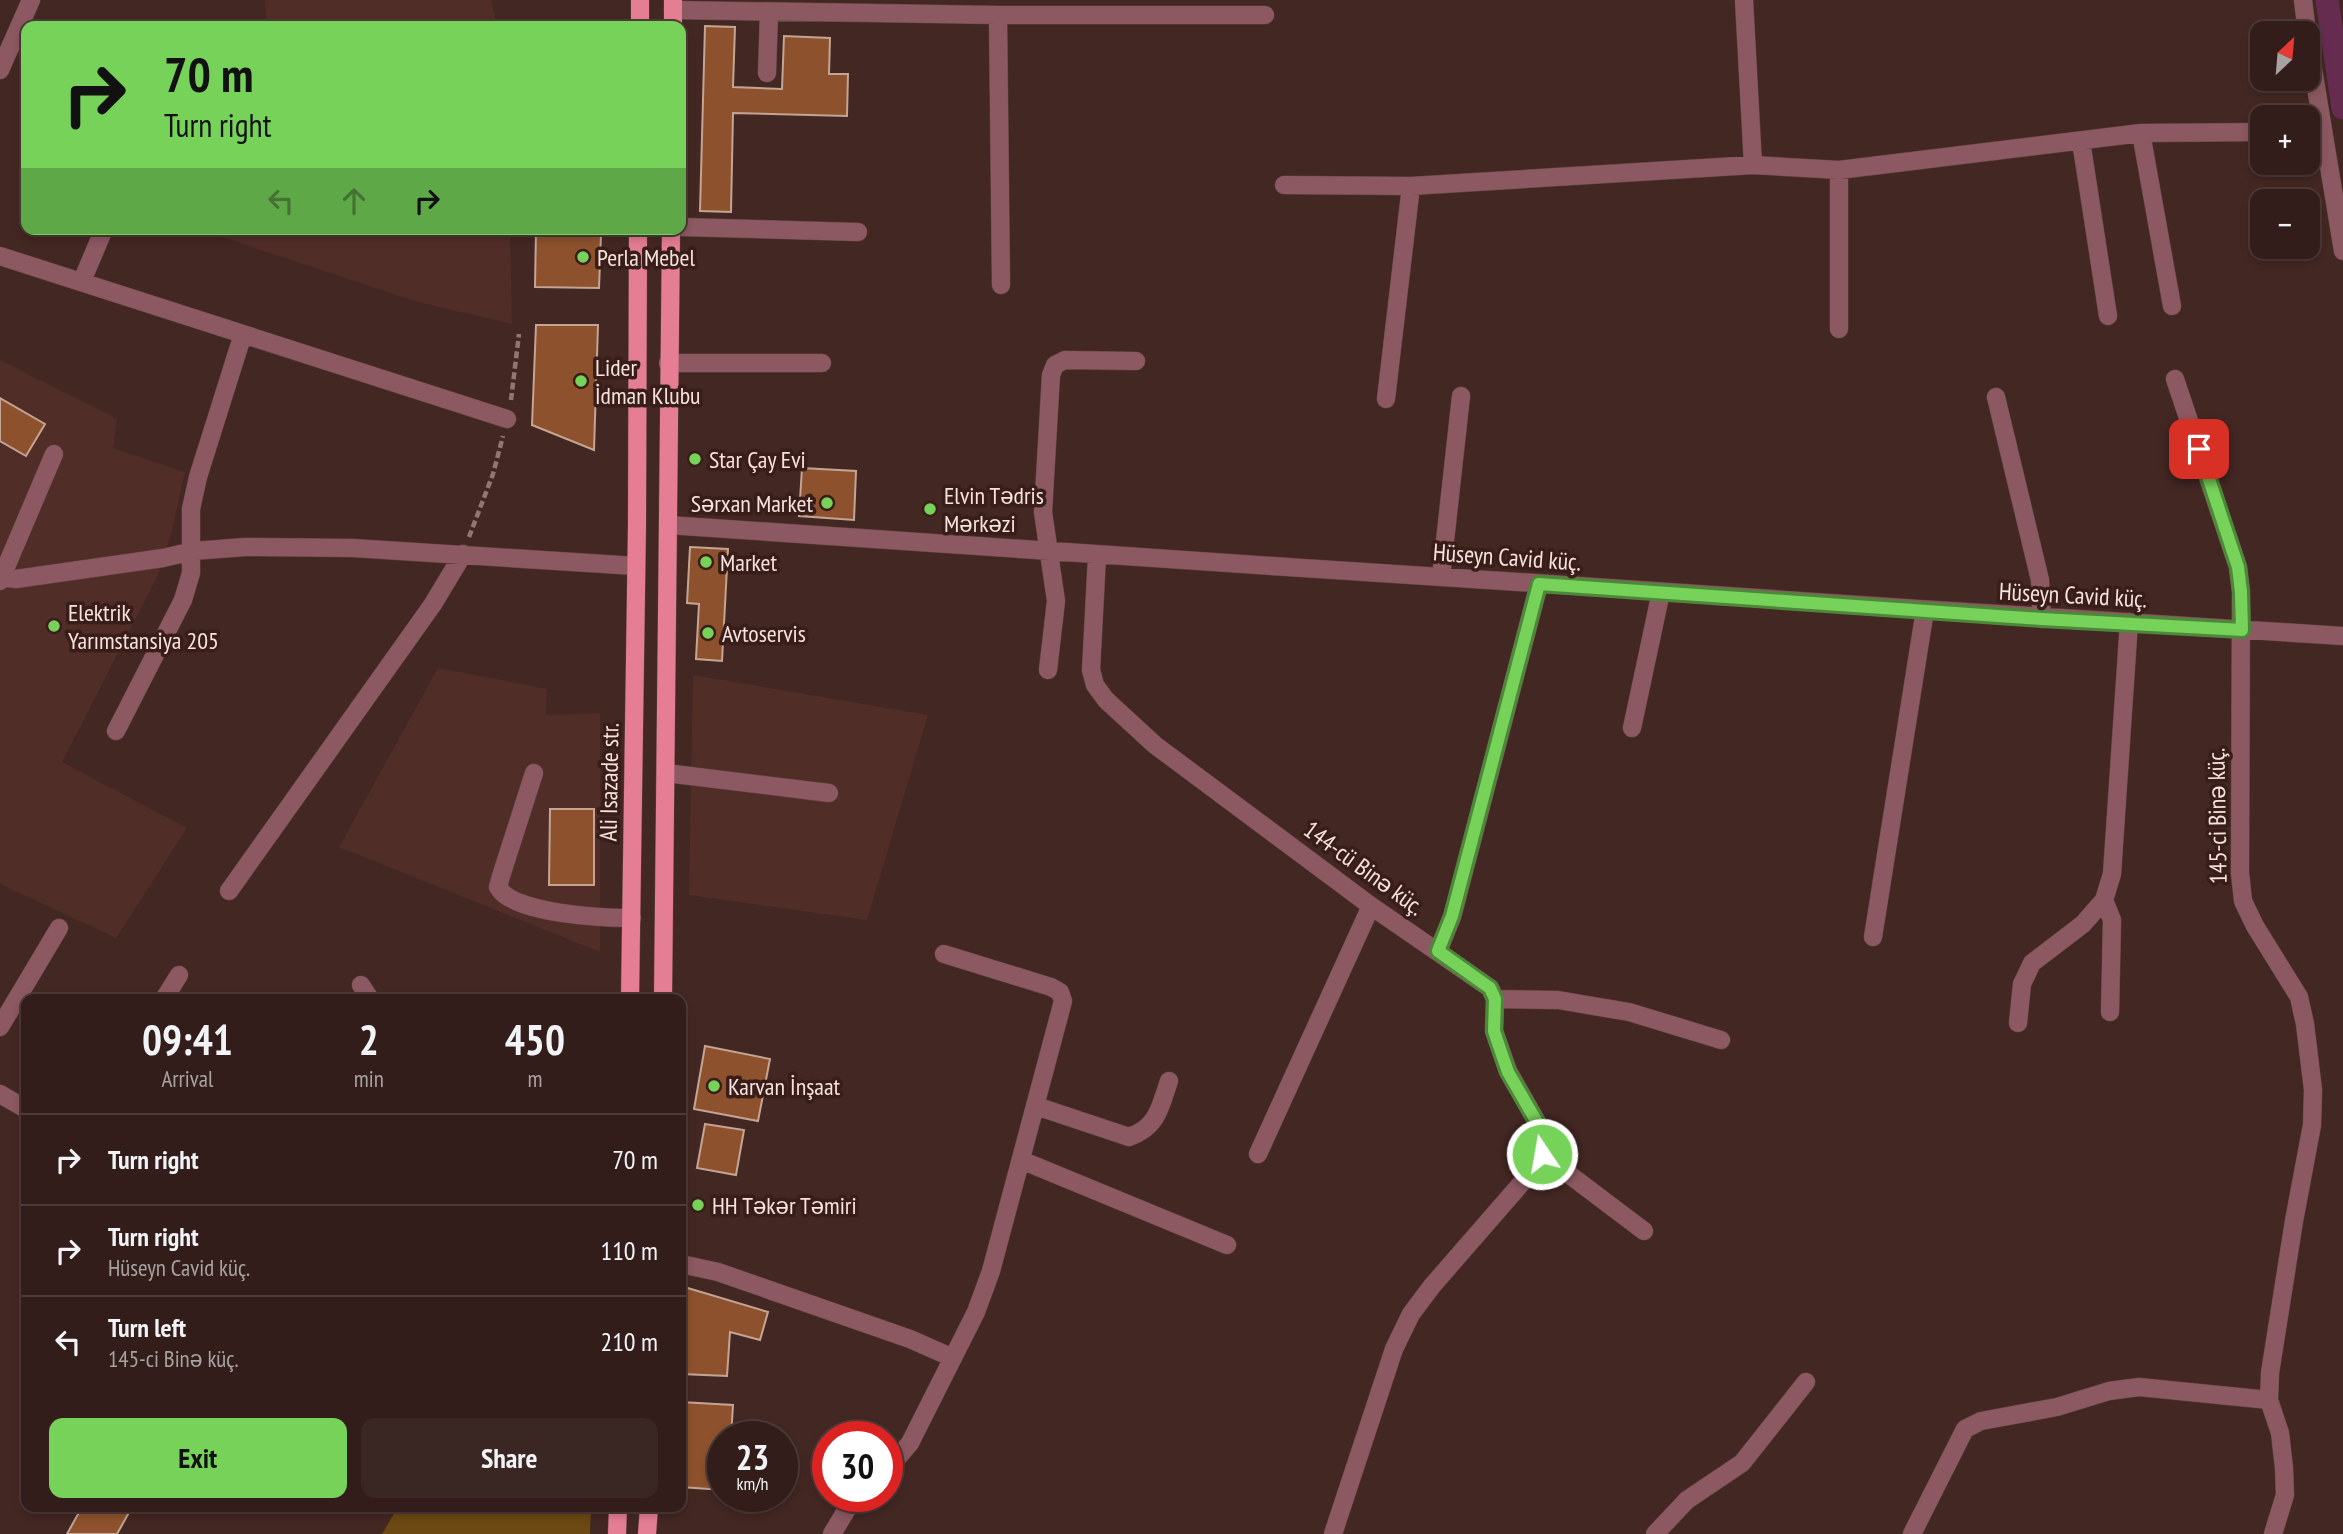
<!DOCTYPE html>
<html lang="en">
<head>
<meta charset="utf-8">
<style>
  body { margin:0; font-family:"PT Sans Narrow",sans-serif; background:#3a2623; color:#f1f3f6; height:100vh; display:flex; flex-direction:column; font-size:26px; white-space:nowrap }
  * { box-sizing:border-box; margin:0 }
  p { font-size:23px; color:#a8a2a2 }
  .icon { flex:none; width:38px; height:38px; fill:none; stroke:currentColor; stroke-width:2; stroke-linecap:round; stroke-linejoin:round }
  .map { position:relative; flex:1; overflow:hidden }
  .drawer { position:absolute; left:21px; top:994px; width:665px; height:518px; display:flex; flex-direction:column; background:#321d1a; border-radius:14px; box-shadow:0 4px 10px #0003,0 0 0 2px #4d3b39 }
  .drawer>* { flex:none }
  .hud { position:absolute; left:21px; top:21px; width:665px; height:214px; border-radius:14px; box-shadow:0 4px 10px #0003,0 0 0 2px #4d3b39; background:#77d259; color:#111; overflow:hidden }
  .needle { width:46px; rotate:26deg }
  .controls { position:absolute; left:2250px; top:21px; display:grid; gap:14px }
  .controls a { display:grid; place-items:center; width:70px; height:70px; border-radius:14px; background:#321d1a; box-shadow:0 4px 10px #0003,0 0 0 2px #4d3b39; font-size:35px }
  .speed { position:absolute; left:707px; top:1421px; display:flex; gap:14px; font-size:35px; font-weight:700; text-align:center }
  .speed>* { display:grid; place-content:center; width:91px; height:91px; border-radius:50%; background:#321d1a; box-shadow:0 4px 10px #0003,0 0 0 2px #4d3b39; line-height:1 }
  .speed small { font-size:18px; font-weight:400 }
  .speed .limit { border:10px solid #d22; background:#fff; color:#111 }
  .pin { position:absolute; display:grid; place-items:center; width:60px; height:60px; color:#fff; margin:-30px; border-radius:14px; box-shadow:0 4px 10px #0006 }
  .me { position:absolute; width:77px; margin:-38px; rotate:348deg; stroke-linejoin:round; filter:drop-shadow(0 0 5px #0008) }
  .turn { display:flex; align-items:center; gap:24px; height:147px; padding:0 28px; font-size:32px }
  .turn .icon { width:91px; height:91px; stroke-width:2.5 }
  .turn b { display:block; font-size:49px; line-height:60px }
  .lanes { display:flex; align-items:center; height:66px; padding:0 28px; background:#0003; justify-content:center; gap:35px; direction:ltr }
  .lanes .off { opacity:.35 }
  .eta { display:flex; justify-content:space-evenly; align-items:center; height:119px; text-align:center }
  .eta b { font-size:42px; font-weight:700; line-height:49px }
  .button { display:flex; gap:14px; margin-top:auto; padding:14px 28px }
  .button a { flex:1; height:80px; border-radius:14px; background:#77d259; color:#111; font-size:28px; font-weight:700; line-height:80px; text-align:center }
  .button a+a { background:#3a2623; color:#f1f3f6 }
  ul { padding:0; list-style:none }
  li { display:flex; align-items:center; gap:21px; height:91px; padding:0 28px; border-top:2px solid #4d3b39 }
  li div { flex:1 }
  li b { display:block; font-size:26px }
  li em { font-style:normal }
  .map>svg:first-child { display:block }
</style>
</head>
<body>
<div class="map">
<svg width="2343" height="1534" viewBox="0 0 2343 1534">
  <rect width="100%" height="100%" fill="#432723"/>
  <path fill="#512d28" d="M265 0H491L497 26H267Z
    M204 229H510L512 324 414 301 204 231Z
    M0 360 117 419 113 448 185 472 171 534 158 575 62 762 187 828 116 938 0 884Z
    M438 668 547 689 546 715 600 713V952L339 847Z
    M693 675 928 715 867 920 689 895Z"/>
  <path fill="#6c4913" d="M398 1507H591L590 1534H382Z"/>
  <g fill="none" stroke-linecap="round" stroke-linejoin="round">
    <path stroke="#652c4f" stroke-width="23" d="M2327 0 2343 108"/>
  </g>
  <path fill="#8d522d" stroke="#c4a493" stroke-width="2" d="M705 26 735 27 733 87 782 89 784 36 830 38 829 74H848L847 116 733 113 731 212 700 211Z
    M536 229H584V234L601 235 599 288 535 287Z
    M536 325H598L594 450 532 425Z
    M0 398 45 424 26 456 0 441Z
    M802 468 856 471 854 520 799 516Z
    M690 547 728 549 722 661 696 659 699 604 687 603Z
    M550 809H594V885H549Z
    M705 1046 770 1059 758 1121 694 1109Z
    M705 1124 744 1130 736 1175 697 1168Z
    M681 1286 768 1312 760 1340 730 1332 727 1376 681 1374Z
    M681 1402 733 1405 731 1437H723V1490L681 1487Z
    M82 1507H132L117 1534H67Z"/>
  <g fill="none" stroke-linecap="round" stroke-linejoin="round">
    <defs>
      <path id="minor" d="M1744 0 1753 165
        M2303 0 2307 33
        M673 10 998 15H1265
        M998 15 1001 285
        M2308 39 2343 251
        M0 70 31 0
        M767 73 769 12
        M2141 133 2172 306
        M2081 141 2108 316
        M1284 185 1411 186 1753 165 1839 170 2141 133 2263 132
        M681 227 858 232
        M0 256 507 419
        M82 281 104 229
        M1839 329V170
        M668 363H822
        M2175 379 2238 567 2241 592 2240 873 2243 901 2255 926 2299 997 2305 1024 2313 1090 2312 1125 2294 1221 2270 1373 2269 1400 2280 1433 2284 1468 2285 1495 2273 1534
        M1996 397 2040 580 2042 619
        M1386 399 1411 186
        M668 525C957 547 1246 564 1535 583 1804 601 2074 620 2343 636
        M1097 556 1091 670 1095 685 1106 700 1155 745 1371 906 1490 988 1495 999 1494 1031 1508 1071 1542 1131 1544 1144 1539 1163 1432 1286 1411 1314 1394 1349 1333 1534
        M0 577 16 579 163 558 193 551 245 547 353 548 636 566
        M1441 577 1461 396
        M0 581 54 454
        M1048 670 1056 601 1043 512 1051 375 1055 365 1065 360 1136 361
        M1632 728 1661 592
        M116 731 183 600 191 573V509L198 477 243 334
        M534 773 501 876 498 887C512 914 603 918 632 918
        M666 773 829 793
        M229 891 433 604 463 554
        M2104 900 2112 920 2110 1012
        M1873 937 1925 610
        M1438 951 1452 917 1539 584
        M361 985 370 999
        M164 999 179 975
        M1495 999 1558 1000 1629 1012 1721 1040
        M2018 1023 2022 984 2032 963 2083 924 2104 900 2112 874 2129 622
        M0 1027 59 928
        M0 1094 26 1109
        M1036 1106 1129 1137C1158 1127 1160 1107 1169 1081
        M1258 1154 1371 906
        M1542 1154 1644 1231
        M1021 1160 1227 1245
        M681 1264 718 1272 910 1339 953 1358
        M887 1470 910 1443 976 1312 991 1271 1063 1001 1060 992 1051 987 944 954
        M832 1534 847 1509 861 1496
        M1655 1534 1687 1500 1742 1463 1806 1382
        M1912 1534 1965 1429 1981 1421 2057 1407 2109 1391 2139 1387 2269 1400"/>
      <path id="major" d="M640 26V0
        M673 26V0
        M630 999 637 524 638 229
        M663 999 671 229
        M617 1534 618 1507
        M647 1534 649 1507"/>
    </defs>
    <use href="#minor" stroke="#604541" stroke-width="19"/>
    <use href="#major" stroke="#604541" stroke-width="19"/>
    <path stroke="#907773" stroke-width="4.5" stroke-dasharray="7 3.5" stroke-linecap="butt" d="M511 400 519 334
      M469 537 493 474 503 436"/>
    <use href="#minor" stroke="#8c5862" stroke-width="18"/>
    <use href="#major" stroke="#e57d94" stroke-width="18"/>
  </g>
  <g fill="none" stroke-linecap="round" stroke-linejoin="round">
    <defs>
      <path id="route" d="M1542 1154V1131L1508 1072 1499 1046 1494 1031 1495 999 1490 988 1438 951 1452 916 1539 584 2042 619 2242 630 2241 592 2238 567 2199 449"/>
    </defs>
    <use href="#route" stroke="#4d883a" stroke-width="18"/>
    <use href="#route" stroke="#77d259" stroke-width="12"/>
  </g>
  <g fill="#77d259" stroke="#391d19" stroke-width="2.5">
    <circle cx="583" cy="257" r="7"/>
    <circle cx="581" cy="381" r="7"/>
    <circle cx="695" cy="459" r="7"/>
    <circle cx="827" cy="503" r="7"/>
    <circle cx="930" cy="509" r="7"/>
    <circle cx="706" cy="562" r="7"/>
    <circle cx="54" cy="626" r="7"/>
    <circle cx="708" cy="633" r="7"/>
    <circle cx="714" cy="1086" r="7"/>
    <circle cx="698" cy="1205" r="7"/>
  </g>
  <g text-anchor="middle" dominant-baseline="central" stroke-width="7" stroke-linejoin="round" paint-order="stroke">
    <g font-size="24" fill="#f6e2df" stroke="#391d19" text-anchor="start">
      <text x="597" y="257">Perla Mebel</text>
      <text x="595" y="367">Lider<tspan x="595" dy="28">İdman Klubu</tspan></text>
      <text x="709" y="459">Star Çay Evi</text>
      <text x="944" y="495">Elvin Tədris<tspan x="944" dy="28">Mərkəzi</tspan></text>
      <text x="813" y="503" text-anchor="end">Sərxan Market</text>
      <text x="720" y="562">Market</text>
      <text x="68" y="612">Elektrik<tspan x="68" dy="28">Yarımstansiya 205</tspan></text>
      <text x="722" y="633">Avtoservis</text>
      <text x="728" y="1086">Karvan İnşaat</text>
      <text x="712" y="1205">HH Təkər Təmiri</text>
    </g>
    <g font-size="24" fill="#f6e2df" stroke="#391d19">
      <text transform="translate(1507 557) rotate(4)">Hüseyn Cavid küç.</text>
      <text transform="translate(2073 595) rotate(3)">Hüseyn Cavid küç.</text>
      <text transform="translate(609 782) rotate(-89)">Ali Isazade str.</text>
      <text transform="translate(2217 816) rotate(-91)">145-ci Binə küç.</text>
      <text transform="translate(1364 868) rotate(36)">144-cü Binə küç.</text>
    </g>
  </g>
</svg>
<div class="controls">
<a><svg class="needle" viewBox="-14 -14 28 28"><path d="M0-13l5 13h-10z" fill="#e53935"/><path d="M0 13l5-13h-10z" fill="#a8a2a2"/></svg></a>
<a>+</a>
<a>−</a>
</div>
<div class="speed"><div>23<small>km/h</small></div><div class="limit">30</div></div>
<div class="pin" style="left:2199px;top:449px;background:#d93025"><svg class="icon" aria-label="arrive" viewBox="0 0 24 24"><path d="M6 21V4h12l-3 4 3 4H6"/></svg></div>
<svg class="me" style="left:1542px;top:1154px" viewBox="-20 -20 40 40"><circle r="17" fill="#77d259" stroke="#fff" stroke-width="3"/><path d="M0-11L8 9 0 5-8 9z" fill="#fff"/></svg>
<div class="hud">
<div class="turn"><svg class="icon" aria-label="right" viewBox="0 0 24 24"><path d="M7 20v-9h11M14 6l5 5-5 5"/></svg><div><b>70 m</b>Turn right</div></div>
<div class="lanes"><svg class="icon off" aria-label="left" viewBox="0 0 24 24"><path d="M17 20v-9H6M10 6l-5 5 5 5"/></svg><svg class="icon off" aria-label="ahead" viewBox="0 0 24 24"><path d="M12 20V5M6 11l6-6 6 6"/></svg><svg class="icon" aria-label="right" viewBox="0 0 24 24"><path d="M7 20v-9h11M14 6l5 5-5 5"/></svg></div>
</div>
<section class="drawer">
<div class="eta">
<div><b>09:41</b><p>Arrival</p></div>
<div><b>2</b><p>min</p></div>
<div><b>450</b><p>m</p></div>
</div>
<ul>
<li><svg class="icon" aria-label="right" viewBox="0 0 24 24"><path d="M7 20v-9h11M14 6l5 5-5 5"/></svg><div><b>Turn right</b></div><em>70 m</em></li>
<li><svg class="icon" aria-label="right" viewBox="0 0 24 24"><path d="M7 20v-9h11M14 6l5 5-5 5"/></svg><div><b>Turn right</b><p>Hüseyn Cavid küç.</p></div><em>110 m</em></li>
<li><svg class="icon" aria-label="left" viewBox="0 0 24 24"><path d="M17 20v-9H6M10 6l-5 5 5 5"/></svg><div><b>Turn left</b><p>145-ci Binə küç.</p></div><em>210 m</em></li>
</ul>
<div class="button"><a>Exit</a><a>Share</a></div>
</section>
</div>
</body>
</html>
